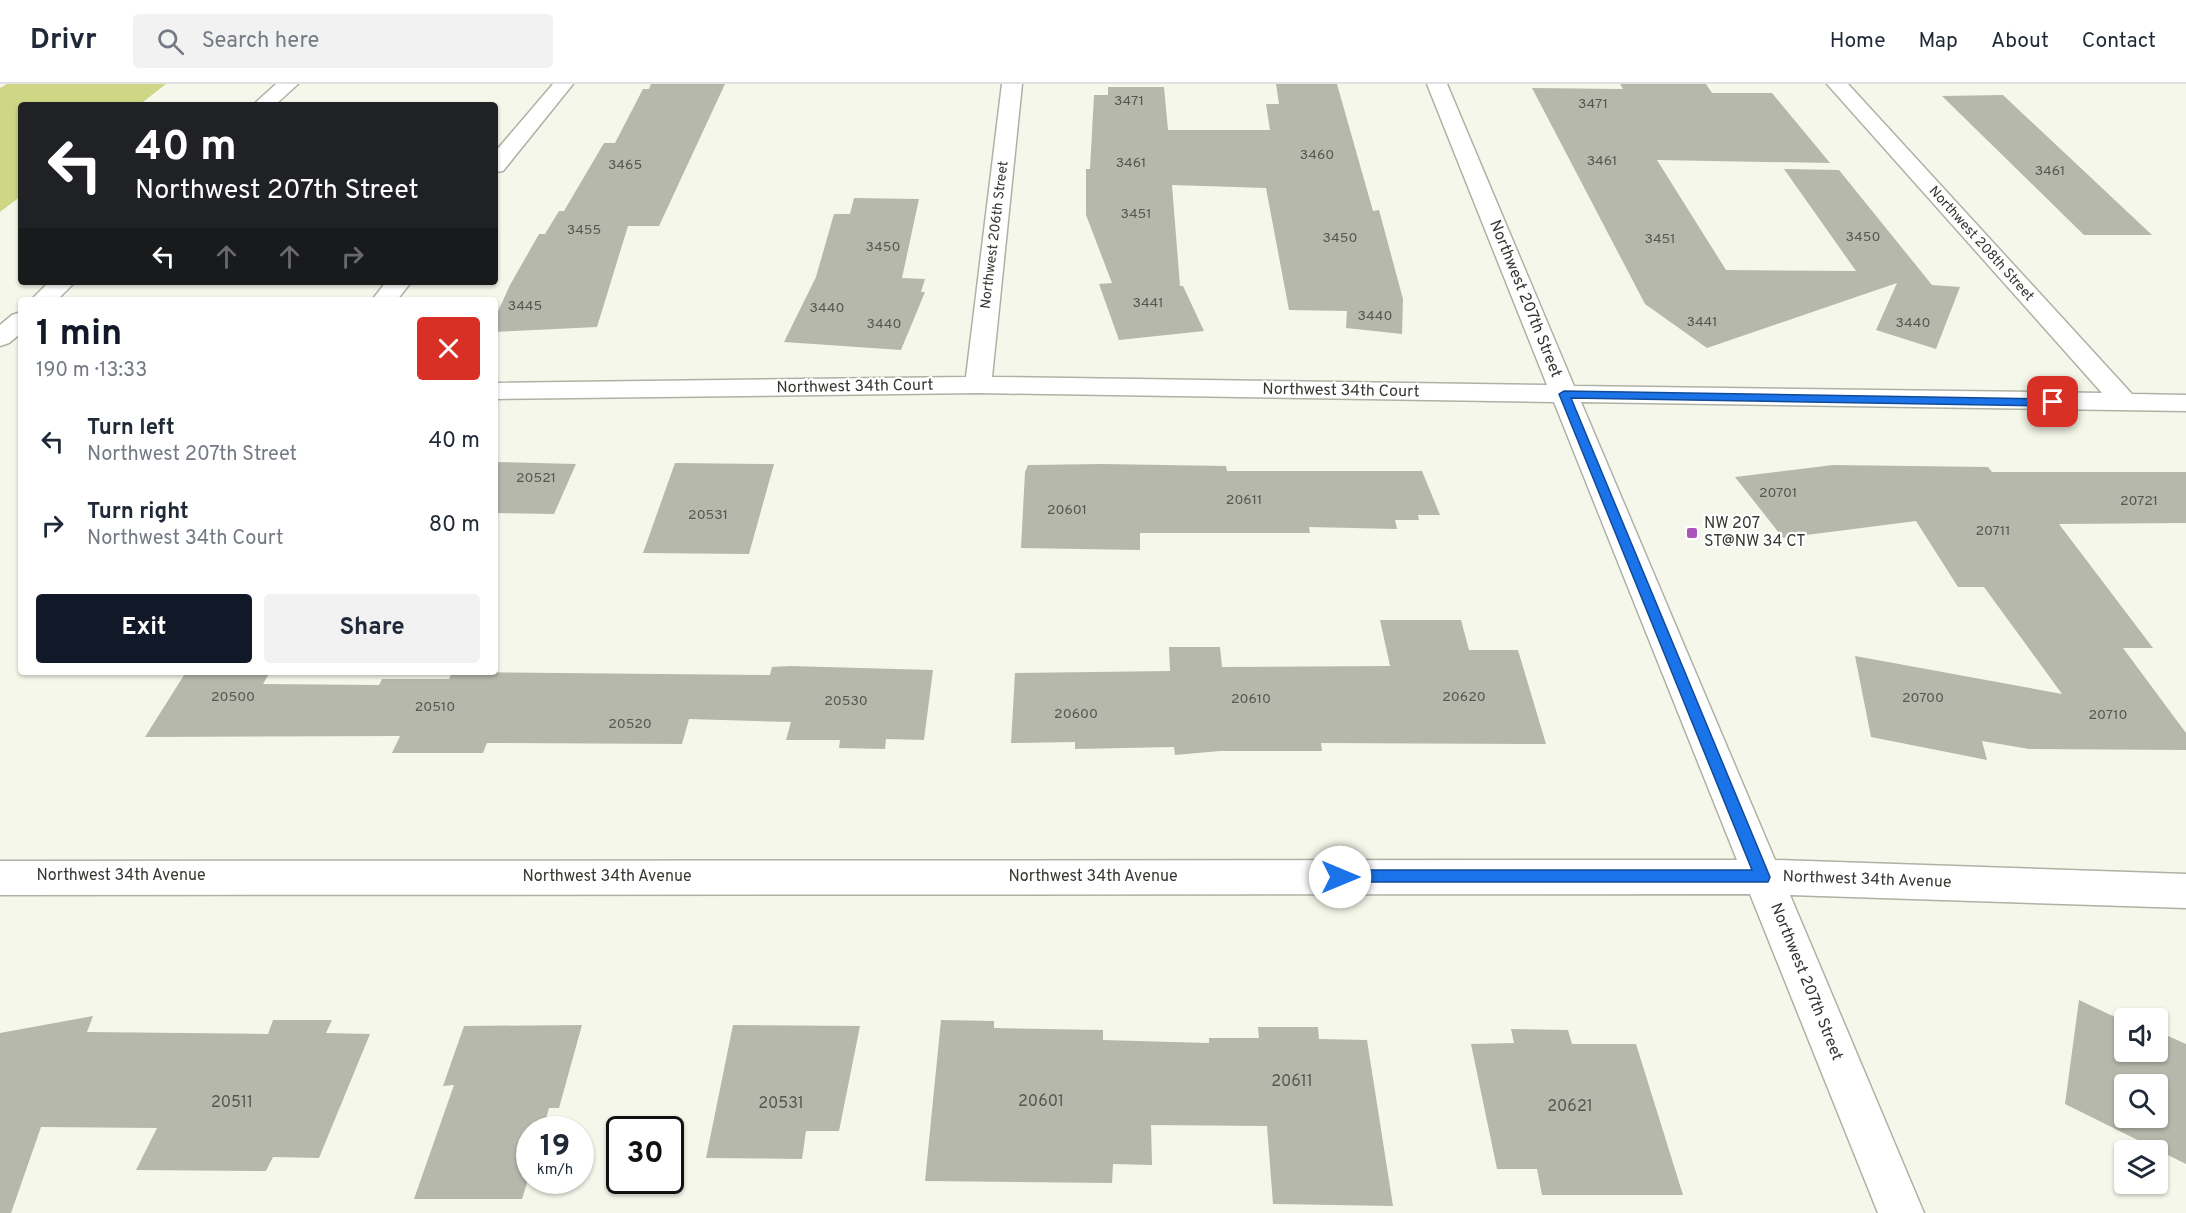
<!DOCTYPE html>
<html lang="en">
<head>
<meta charset="utf-8">
<style>
  body { margin:0; font-family:Overpass,sans-serif; background:#f2f2f3; color:#1f2937; height:100vh; display:flex; flex-direction:column; font-size:22px; white-space:nowrap }
  * { box-sizing:border-box; margin:0 }
  p { font-size:20px; color:#747a83 }
  .icon { flex:none; width:33px; height:33px; fill:none; stroke:currentColor; stroke-width:2; stroke-linecap:round; stroke-linejoin:round }
  .map { position:relative; flex:1; overflow:hidden }
  .details { position:absolute; left:18px; top:213px; width:480px; height:378px; display:flex; flex-direction:column; background:#fff; border-radius:6px; box-shadow:0 2px 4px #0004 }
  .details>* { flex:none }
  .banner { position:absolute; left:18px; top:18px; width:480px; height:183px; border-radius:6px; box-shadow:0 2px 4px #0004; background:#202124; color:#fff; overflow:hidden }
  .controls { position:absolute; left:2114px; top:924px; display:grid; gap:12px }
  .controls a { display:grid; place-items:center; width:54px; height:54px; border-radius:6px; background:#fff; box-shadow:0 2px 4px #0004; font-size:30px }
  .speed { position:absolute; left:516px; top:1032px; display:flex; gap:12px; font-size:30px; font-weight:700; text-align:center }
  .speed>* { display:grid; place-content:center; width:78px; height:78px; border-radius:50%; background:#fff; box-shadow:0 2px 4px #0004; line-height:1 }
  .speed small { font-size:15px; font-weight:400 }
  .speed .limit { border:3px solid #111; border-radius:9px; background:#fff; color:#111 }
  .pin { position:absolute; display:grid; place-items:center; width:51px; height:51px; color:#fff; margin:-26px; border-radius:12px; box-shadow:0 3px 9px #0006 }
  .me { position:absolute; width:66px; margin:-33px; rotate:90deg; stroke-linejoin:round; filter:drop-shadow(0 0 4px #0008) }
  .turn { display:flex; align-items:center; gap:21px; height:126px; padding:0 18px; font-size:27px }
  .turn .icon { width:78px; height:78px; stroke-width:2.5 }
  .turn b { display:block; font-size:42px; line-height:51px }
  .lanes { display:flex; align-items:center; height:57px; padding:0 18px; background:#0003; justify-content:center; gap:30px; direction:ltr }
  .lanes .off { opacity:.35 }
  .round { display:grid; place-items:center; flex:none; width:63px; height:63px; border-radius:6px; background:#f2f2f3 }
  .head { display:flex; align-items:center; justify-content:space-between; height:102px; padding:0 18px }
  h1 { font-size:36px; font-weight:700; line-height:45px; color:#111827 }
  .action { display:flex; gap:12px; margin-top:auto; padding:12px 18px }
  .action a { flex:1; height:69px; border-radius:6px; background:#111827; color:#fff; font-size:24px; font-weight:700; line-height:69px; text-align:center }
  .action a+a { background:#f2f2f3; color:#1f2937 }
  ul { padding:0; list-style:none }
  li { display:flex; align-items:center; gap:18px; height:84px; padding:0 18px }
  li div { flex:1 }
  li b { display:block; font-size:22px }
  li em { font-style:normal }
  header { display:flex; align-items:center; gap:36px; box-sizing:border-box; height:84px; padding:0 30px; background:#fff; border-bottom:2px solid #e0e1e3 }
  header strong { font-size:28px }
  nav { display:flex; gap:33px; margin-inline-start:auto; font-size:21px }
  .search { width:420px; height:54px; background:#f2f2f3; display:flex; align-items:center; gap:15px; box-sizing:border-box; padding:0 21px; border-radius:6px; color:#747a83; font-size:22px }
  .map>svg:first-child { display:block }
</style>
</head>
<body>
<header>
<strong>Drivr</strong>
<div class="search"><svg class="icon" aria-label="search" viewBox="0 0 24 24"><circle cx="10" cy="10" r="6"/><path d="M15 15l6 6"/></svg>Search here</div>
<nav><a>Home</a><a>Map</a><a>About</a><a>Contact</a></nav>
</header>
<div class="map">
<svg width="2186" height="1129" viewBox="0 0 2186 1129">
  <rect width="100%" height="100%" fill="#f5f7ea"/>
  <path fill="#cfd685" d="M7 0H166L139 21H21V112L0 128V4Z"/>
  <path fill="#b6b8ab" fill-rule="evenodd" d="M651 0H725L659 142H628L597 243 495 248V234L510 201 539 150H545L559 127H564L604 59H615L643 5H649Z
    M1276 0H1337L1373 127 1379 126 1403 215 1402 250 1346 244 1347 227 1289 226 1266 104 1172 101 1180 202H1183L1204 247 1119 256 1099 200 1112 199 1086 131V85H1090L1094 11H1108V3H1164L1168 46H1270L1266 20H1279Z
    M1620 0H1706L1712 9H1772L1830 79 1657 76 1726 186 1856 187 1784 85 1839 86 1932 201 1960 203 1936 265 1876 246 1897 199 1707 264 1645 220 1532 4 1623 5Z
    M2003 11 2152 151H2084L1942 12Z
    M854 114 919 115 902 194 925 195 921 208H925L901 266 784 258 816 193 834 130H850Z
    M495 378 576 380 554 430 495 429Z
    M675 379 774 380 749 470 643 469Z
    M1103 380 1226 382 1227 387H1422L1440 431H1418L1419 436H1395L1397 445 1309 443 1310 449H1140V466L1021 464 1025 388 1028 381Z
    M1833 381 1988 383 1992 388H2186V439L2059 440 2153 564H2123L2186 649V666L2029 665 1982 657 1987 676 1871 653 1855 572 2062 610 1984 503H1958L1916 437 1783 454 1735 393Z
    M1380 536H1461L1469 566H1518L1546 660 1321 659 1322 667H1220L1175 671 1174 663 1075 665V658L1011 659 1015 589 1170 587 1169 563H1220L1222 583 1390 582Z
    M790 582 933 586 924 656 886 655 885 665 839 664 840 656H786L791 638 689 635 682 660 487 659 483 669H392L400 652 145 653 186 588H270L263 600 379 601 382 595H449L452 588 770 591 772 583Z
    M2079 916 2119 935V930L2129 934H2124V968H2157V947L2186 960V1080L2065 1020ZM2124 1000H2157V1034H2124Z
    M93 932 87 948 268 950 273 936H332L326 949 370 950 319 1074 273 1073 266 1087 136 1086 157 1044 41 1043 11 1129H0V949Z
    M941 936 994 937V944L1103 946V956L1209 959V954H1259L1258 943H1318L1319 955 1367 956 1393 1122 1273 1120 1267 1042 1151 1041 1152 1081 1113 1080 1112 1099 925 1097Z
    M582 941 559 1024H549L543 1046H530V1090L522 1115H414L454 1001 443 1002 464 942Z
    M733 941 860 942 839 1047H806L802 1075 706 1074Z
    M1511 945 1568 946 1572 960H1636L1683 1111H1542L1537 1085H1497L1471 960 1514 959Z"/>
  <g fill="none" stroke-linecap="round" stroke-linejoin="round">
    <defs>
      <path id="minor" d="M276 0H298L275 21H253Z
        M553 0H573L503 87 495 88V68Z
        M1002 0H1022L992 293 1547 301 1427 0H1447L1574 302 2102 309 1827 0H1848L2132 310 2186 311V327L1581 318 1775 776 2186 790V824L1790 811 1924 1129H1878L1750 810 0 811V777L1737 776 1554 318 978 309 495 315V299L966 293Z
        M49 198H75L57 216H31Z
        M386 198H411L397 216H372Z
        M21 228V249L9 259 0 262V241L12 231Z"/>
    </defs>
    <use href="#minor" stroke="#b0b1a5" stroke-width="3"/>
    <use href="#minor" fill="#fff" fill-rule="evenodd"/>
  </g>
  <path fill="#1a73e8" stroke="#114b97" stroke-width="1.5" d="M1564 307 2053 315 2059 318 2053 322 1571 314 1770 793 1768 798H1334L1332 793 1334 788 1340 786H1752L1559 310Z"/>
  <rect fill="#ad53be" stroke="#fff" stroke-width="2" x="1686" y="443" width="12" height="12" rx="3"/>
  <g text-anchor="middle" dominant-baseline="central" stroke-width="4.5" stroke-linejoin="round" paint-order="stroke">
    <g font-size="14" fill="#565750">
      <text x="1129" y="17">3471</text>
      <text x="1593" y="20">3471</text>
      <text x="1317" y="71">3460</text>
      <text x="1602" y="77">3461</text>
      <text x="1131" y="79">3461</text>
      <text x="625" y="81">3465</text>
      <text x="2050" y="87">3461</text>
      <text x="1136" y="130">3451</text>
      <text x="584" y="146">3455</text>
      <text x="1863" y="153">3450</text>
      <text x="1340" y="154">3450</text>
      <text x="1660" y="155">3451</text>
      <text x="883" y="163">3450</text>
      <text x="1148" y="219">3441</text>
      <text x="525" y="222">3445</text>
      <text x="827" y="224">3440</text>
      <text x="1375" y="232">3440</text>
      <text x="1702" y="238">3441</text>
      <text x="1913" y="239">3440</text>
      <text x="884" y="240">3440</text>
      <text x="536" y="394">20521</text>
      <text x="1778" y="409">20701</text>
      <text x="1244" y="416">20611</text>
      <text x="2139" y="417">20721</text>
      <text x="1067" y="426">20601</text>
      <text x="708" y="431">20531</text>
      <text x="1993" y="447">20711</text>
      <text x="233" y="613">20500</text>
      <text x="1464" y="613">20620</text>
      <text x="1923" y="614">20700</text>
      <text x="1251" y="615">20610</text>
      <text x="846" y="617">20530</text>
      <text x="435" y="623">20510</text>
      <text x="1076" y="630">20600</text>
      <text x="2108" y="631">20710</text>
      <text x="630" y="640">20520</text>
    </g>
    <g font-size="14" fill="#363732" stroke="#fff">
      <text transform="translate(995 151) rotate(-83)">Northwest 206th Street</text>
      <text transform="translate(1981 160) rotate(48)">Northwest 208th Street</text>
    </g>
    <g font-size="16" fill="#363732" stroke="#fff">
      <text transform="translate(1525 215) rotate(68)">Northwest 207th Street</text>
      <text transform="translate(855 303) rotate(-1)">Northwest 34th Court</text>
      <text transform="translate(1341 307) rotate(1)">Northwest 34th Court</text>
      <text x="121" y="792">Northwest 34th Avenue</text>
      <text x="607" y="793">Northwest 34th Avenue</text>
      <text x="1093" y="793">Northwest 34th Avenue</text>
      <text transform="translate(1867 796) rotate(2)">Northwest 34th Avenue</text>
      <text transform="translate(1806 898) rotate(68)">Northwest 207th Street</text>
    </g>
    <g font-size="16" fill="#363732" stroke="#fff" text-anchor="start">
      <text x="1704" y="440">NW 207<tspan x="1704" dy="18">ST@NW 34 CT</tspan></text>
    </g>
    <g font-size="16" fill="#565750">
      <text x="1292" y="998">20611</text>
      <text x="1041" y="1018">20601</text>
      <text x="232" y="1019">20511</text>
      <text x="781" y="1020">20531</text>
      <text x="1570" y="1023">20621</text>
    </g>
  </g>
</svg>
<div class="controls">
<a><svg class="icon" aria-label="sound" viewBox="0 0 24 24"><path d="M4 9h4l5-4v14l-5-4H4zM17 9q2 3 0 6"/></svg></a>
<a><svg class="icon" aria-label="search" viewBox="0 0 24 24"><circle cx="10" cy="10" r="6"/><path d="M15 15l6 6"/></svg></a>
<a><svg class="icon" aria-label="layers" viewBox="0 0 24 24"><path d="M12 4l9 5-9 5-9-5zM3 14l9 5 9-5"/></svg></a>
</div>
<div class="speed"><div>19<small>km/h</small></div><div class="limit">30</div></div>
<div class="pin" style="left:2053px;top:318px;background:#d93025"><svg class="icon" aria-label="arrive" viewBox="0 0 24 24"><path d="M6 21V4h12l-3 4 3 4H6"/></svg></div>
<svg class="me" style="left:1340px;top:793px" viewBox="-20 -20 40 40"><circle r="19" fill="#fff"/><path d="M0-13L10 11 0 6-10 11z" fill="#1a73e8"/></svg>
<div class="banner">
<div class="turn"><svg class="icon" aria-label="left" viewBox="0 0 24 24"><path d="M17 20v-9H6M10 6l-5 5 5 5"/></svg><div><b>40 m</b>Northwest 207th Street</div></div>
<div class="lanes"><svg class="icon" aria-label="left" viewBox="0 0 24 24"><path d="M17 20v-9H6M10 6l-5 5 5 5"/></svg><svg class="icon off" aria-label="ahead" viewBox="0 0 24 24"><path d="M12 20V5M6 11l6-6 6 6"/></svg><svg class="icon off" aria-label="ahead" viewBox="0 0 24 24"><path d="M12 20V5M6 11l6-6 6 6"/></svg><svg class="icon off" aria-label="right" viewBox="0 0 24 24"><path d="M7 20v-9h11M14 6l5 5-5 5"/></svg></div>
</div>
<section class="details">
<div class="head"><div><h1>1 min</h1><p>190 m · 13:33</p></div><a class="round" style="background:#d93025;color:#fff"><svg class="icon" aria-label="close" viewBox="0 0 24 24"><path d="M6 6l12 12M18 6L6 18"/></svg></a></div>
<ul>
<li><svg class="icon" aria-label="left" viewBox="0 0 24 24"><path d="M17 20v-9H6M10 6l-5 5 5 5"/></svg><div><b>Turn left</b><p>Northwest 207th Street</p></div><em>40 m</em></li>
<li><svg class="icon" aria-label="right" viewBox="0 0 24 24"><path d="M7 20v-9h11M14 6l5 5-5 5"/></svg><div><b>Turn right</b><p>Northwest 34th Court</p></div><em>80 m</em></li>
</ul>
<div class="action"><a>Exit</a><a>Share</a></div>
</section>
</div>
</body>
</html>
